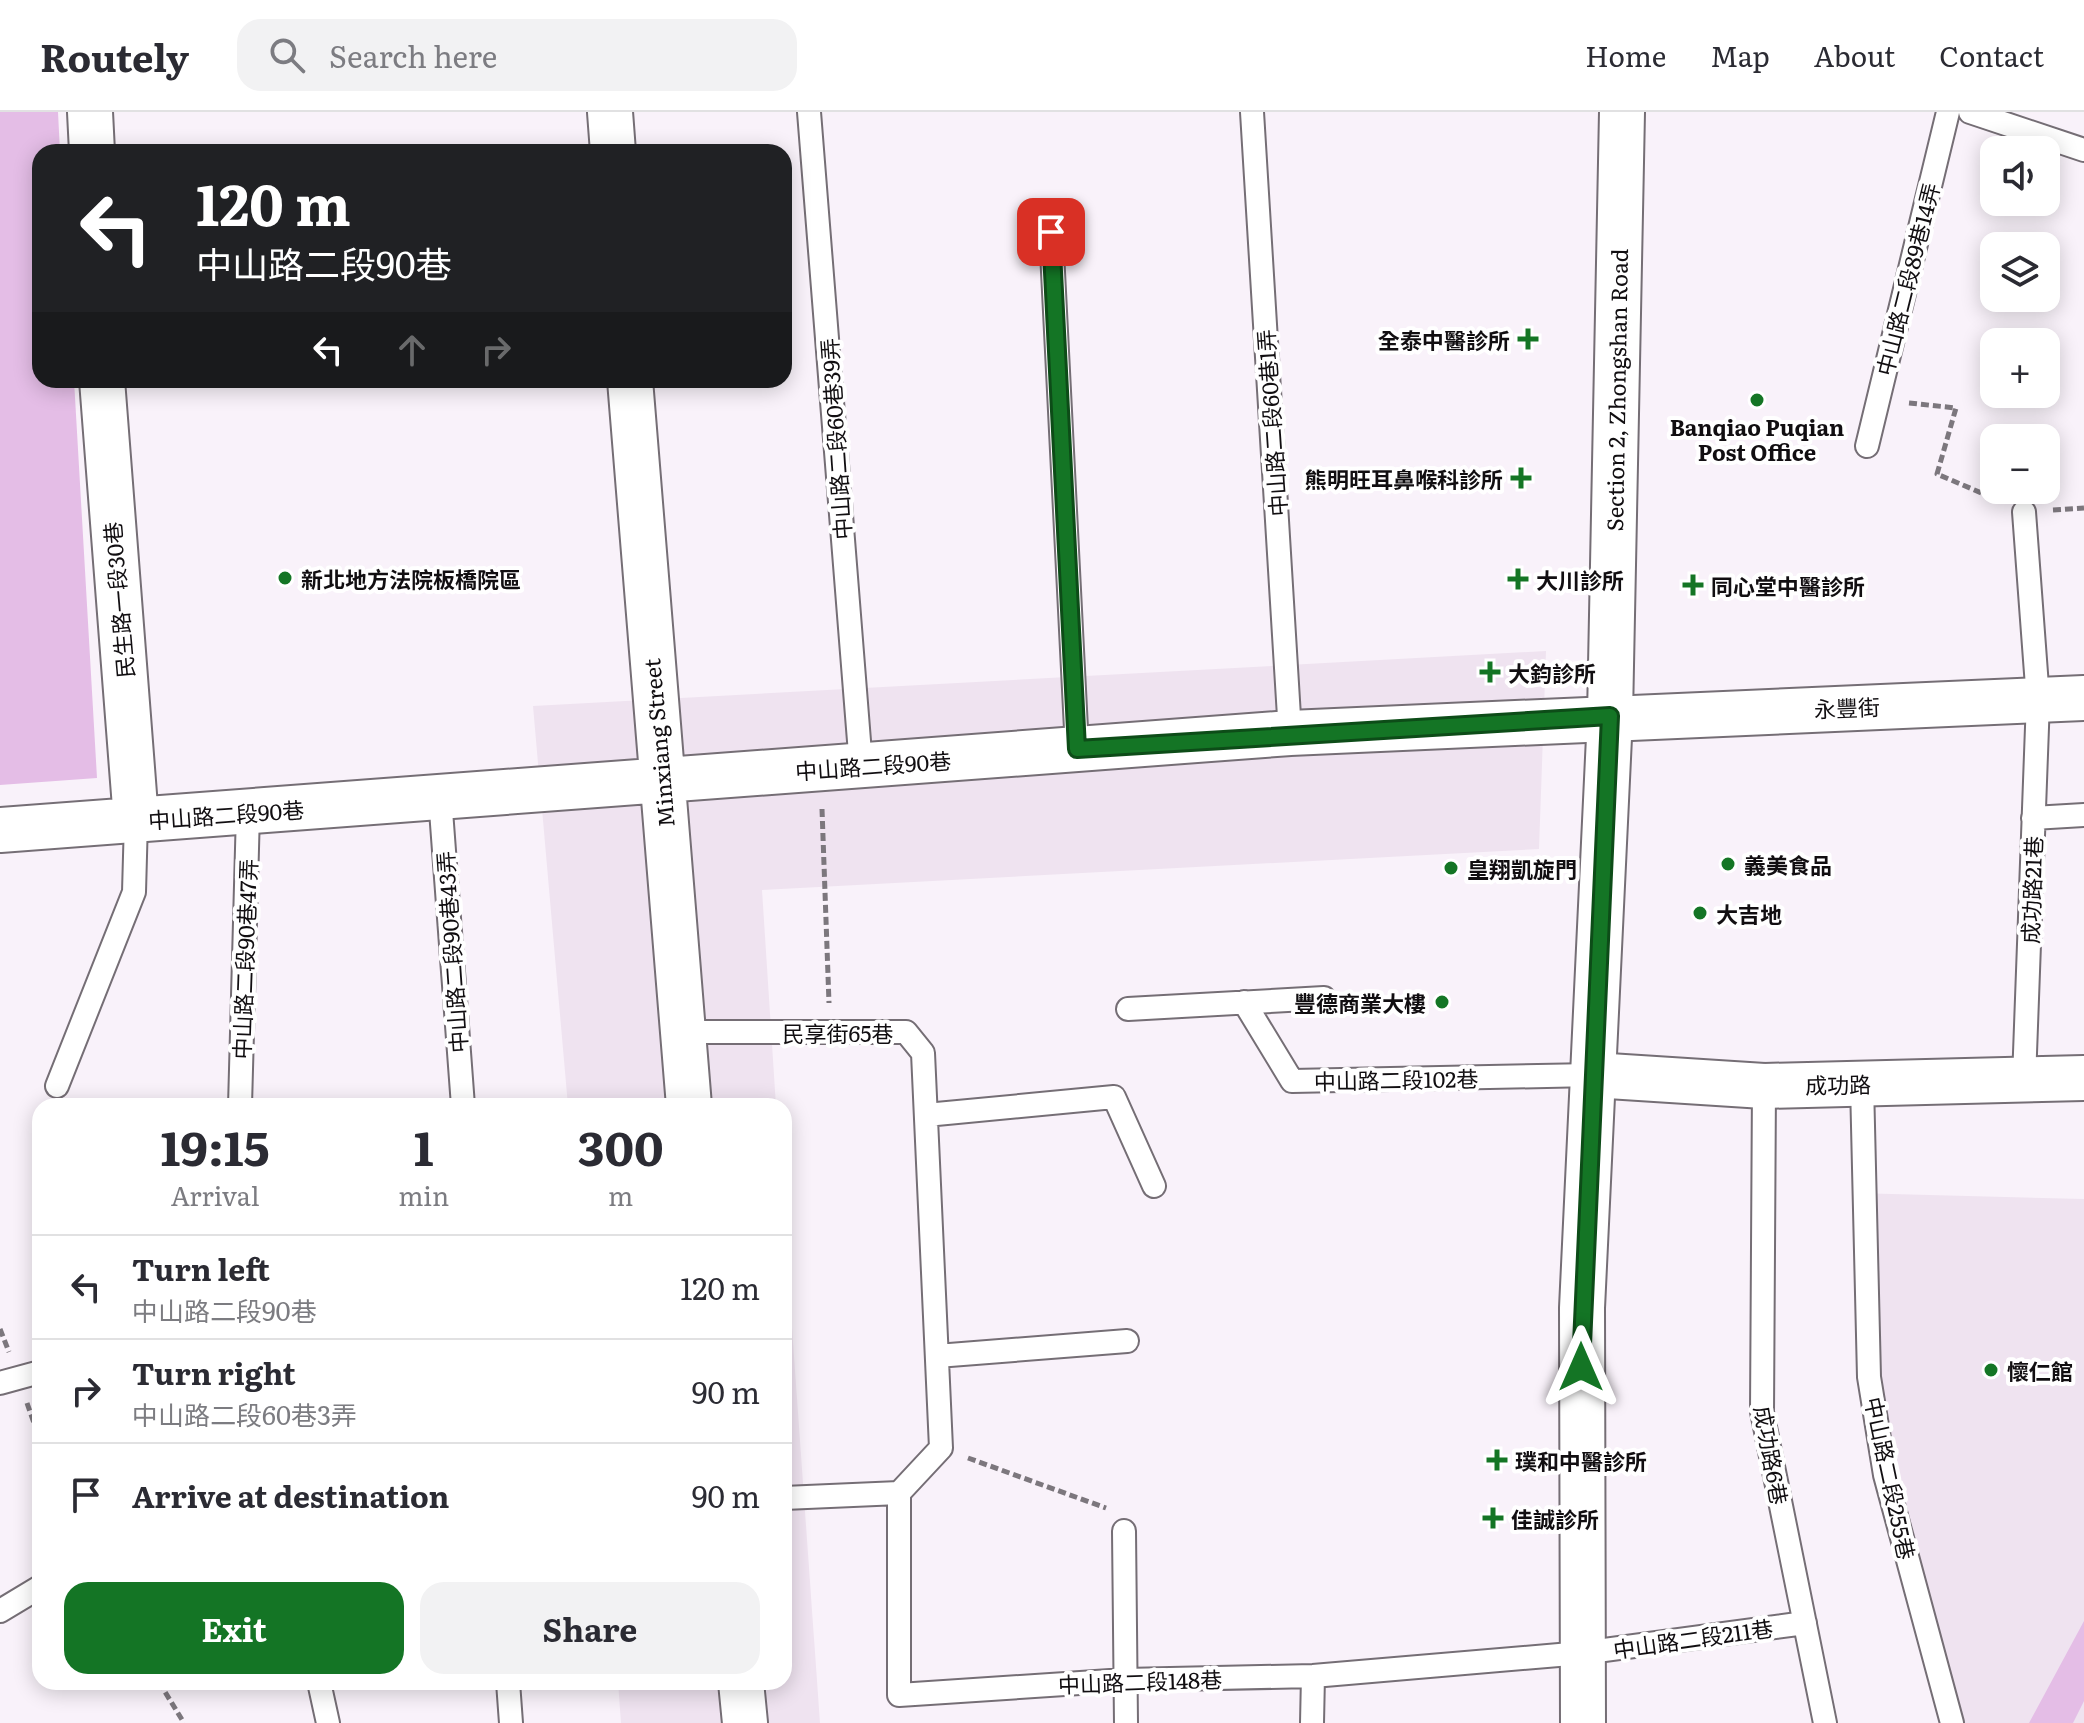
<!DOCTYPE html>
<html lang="en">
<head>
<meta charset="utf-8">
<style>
  body { margin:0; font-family:Literata,"Noto Sans TC",serif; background:#f2f2f3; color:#2b2b33; height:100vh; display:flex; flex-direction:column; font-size:30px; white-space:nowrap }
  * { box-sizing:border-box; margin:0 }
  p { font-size:26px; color:#7c7c81 }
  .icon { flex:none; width:44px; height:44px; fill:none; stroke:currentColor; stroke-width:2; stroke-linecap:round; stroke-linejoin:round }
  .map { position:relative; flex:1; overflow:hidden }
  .drawer { position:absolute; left:32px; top:986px; width:760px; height:592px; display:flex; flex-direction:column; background:#fff; border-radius:24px; box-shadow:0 4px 20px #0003 }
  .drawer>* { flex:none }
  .guide { position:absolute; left:32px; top:32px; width:760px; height:244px; border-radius:24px; box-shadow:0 4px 20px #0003; background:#202124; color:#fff; overflow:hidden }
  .buttons { position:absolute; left:1980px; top:24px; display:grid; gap:16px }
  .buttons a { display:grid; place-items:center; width:80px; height:80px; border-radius:16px; background:#fff; box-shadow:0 4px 20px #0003; font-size:40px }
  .pin { position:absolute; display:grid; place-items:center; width:68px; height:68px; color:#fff; margin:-34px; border-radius:16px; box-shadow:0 4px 12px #0006 }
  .me { position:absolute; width:88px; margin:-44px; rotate:0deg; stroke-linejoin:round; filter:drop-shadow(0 0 6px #0008) }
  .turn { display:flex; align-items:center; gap:28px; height:168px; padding:0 32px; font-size:36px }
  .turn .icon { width:104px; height:104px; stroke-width:2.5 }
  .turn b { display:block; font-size:56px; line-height:68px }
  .lanes { display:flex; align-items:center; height:76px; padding:0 32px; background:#0003; justify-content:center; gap:40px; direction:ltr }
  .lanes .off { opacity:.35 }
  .eta { display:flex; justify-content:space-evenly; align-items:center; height:136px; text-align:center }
  .eta b { font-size:48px; font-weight:700; line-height:56px }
  .cta { display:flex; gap:16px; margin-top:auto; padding:16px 32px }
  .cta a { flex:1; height:92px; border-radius:24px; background:#147525; color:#fff; font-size:32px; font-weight:700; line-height:92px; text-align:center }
  .cta a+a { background:#f2f2f3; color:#2b2b33 }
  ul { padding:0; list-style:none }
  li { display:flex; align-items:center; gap:24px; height:104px; padding:0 32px; border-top:2px solid #e1e1e2 }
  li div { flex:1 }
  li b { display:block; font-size:30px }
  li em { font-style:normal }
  header { display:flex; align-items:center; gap:48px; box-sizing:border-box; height:112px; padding:0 40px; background:#fff; border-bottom:2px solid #e1e1e2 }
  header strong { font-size:38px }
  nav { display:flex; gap:44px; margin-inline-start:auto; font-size:28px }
  .search { width:560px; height:72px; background:#f2f2f3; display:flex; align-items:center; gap:20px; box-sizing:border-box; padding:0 28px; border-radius:24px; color:#7c7c81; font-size:30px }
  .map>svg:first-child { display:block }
</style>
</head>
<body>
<header>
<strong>Routely</strong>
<div class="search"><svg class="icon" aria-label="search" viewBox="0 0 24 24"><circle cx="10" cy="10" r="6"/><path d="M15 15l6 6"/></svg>Search here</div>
<nav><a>Home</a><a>Map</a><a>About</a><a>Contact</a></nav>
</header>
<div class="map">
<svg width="2084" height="1611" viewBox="0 0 2084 1611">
  <rect width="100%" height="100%" fill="#f9f2fa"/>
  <path fill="#efe3f0" d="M1546 539 1539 737 762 778 776 994H568L533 594Z
    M1854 1081 2084 1087V1611H1946L1865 1300Z
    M784 1103 820 1611H621L618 1570H784Z"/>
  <path fill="#e4bde6" d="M0 0H58L60 40H40V268H74L97 666 0 673Z
    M2084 1509V1589L2073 1611H2029Z"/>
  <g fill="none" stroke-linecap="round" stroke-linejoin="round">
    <defs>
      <path id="lane" d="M809 0 861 654
        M1252 0 1290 621
        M1970 0 2084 38
        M1051 120 1077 637
        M1867 334 1948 0
        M440 685 463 994
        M2033 706 2084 703
        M1244 890 1292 969 1593 963
        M1128 897 1324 886
        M682 920H906L923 941 941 1336 899 1381 784 1386
        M2024 968 2038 588 2024 400
        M1862 972 1869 1265 1885 1363 1952 1611
        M57 974 134 780 136 708
        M1764 974 1762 1300 1825 1611
        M240 994 248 700
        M926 1003 1114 985 1154 1074
        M937 1244 1127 1229
        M0 1271 40 1260
        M899 1381V1583L1125 1568 1313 1564 1582 1541 1805 1511
        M1124 1419 1126 1611
        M0 1499 40 1475
        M319 1570 328 1611
        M508 1570 511 1611
        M1312 1611 1313 1564"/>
      <path id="street" d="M90 0 92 40
        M610 0 613 40
        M102 268 136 708
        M630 268 689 994
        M0 718 1290 621 2084 586
        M1593 963 1764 974 2084 966
        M741 1570 745 1611"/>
      <path id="secondary" d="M1583 1611 1582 1196 1610 604 1622 0"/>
    </defs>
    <use href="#lane" stroke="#756e75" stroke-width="26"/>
    <use href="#street" stroke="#756e75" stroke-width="48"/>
    <use href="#secondary" stroke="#756e75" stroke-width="48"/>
    <path stroke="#7c777d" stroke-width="5" stroke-dasharray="8 4" stroke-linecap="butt" d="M1909 291 1956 296 1937 362 1998 388
      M2053 398 2084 396
      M822 697 829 891
      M0 1217 9 1240
      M27 1291 40 1328
      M968 1346 1106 1396
      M159 1570 184 1611"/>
    <use href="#lane" stroke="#fff" stroke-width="22"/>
    <use href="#street" stroke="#fff" stroke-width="44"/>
    <use href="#secondary" stroke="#fff" stroke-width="44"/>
  </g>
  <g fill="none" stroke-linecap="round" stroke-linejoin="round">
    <defs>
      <path id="route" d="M1051 120 1077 637 1610 604 1581 1255"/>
    </defs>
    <use href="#route" stroke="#0d4c18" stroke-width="20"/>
    <use href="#route" stroke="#147525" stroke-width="14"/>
  </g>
  <g fill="#147525" stroke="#fff" stroke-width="3">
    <path d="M1524 215h8v8h8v8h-8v8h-8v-8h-8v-8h8z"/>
    <circle cx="1757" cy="288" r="8"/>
    <path d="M1517 354h8v8h8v8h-8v8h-8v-8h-8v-8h8z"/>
    <circle cx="285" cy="466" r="8"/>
    <path d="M1514 455h8v8h8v8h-8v8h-8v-8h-8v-8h8z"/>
    <path d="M1689 461h8v8h8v8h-8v8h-8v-8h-8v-8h8z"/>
    <path d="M1486 548h8v8h8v8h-8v8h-8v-8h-8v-8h8z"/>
    <circle cx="1728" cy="752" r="8"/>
    <circle cx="1451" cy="756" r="8"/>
    <circle cx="1700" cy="801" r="8"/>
    <circle cx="1442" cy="890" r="8"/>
    <circle cx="1991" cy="1258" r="8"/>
    <path d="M1493 1336h8v8h8v8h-8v8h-8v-8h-8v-8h8z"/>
    <path d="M1489 1394h8v8h8v8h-8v8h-8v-8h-8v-8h8z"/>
  </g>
  <g text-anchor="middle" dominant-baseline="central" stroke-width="8" stroke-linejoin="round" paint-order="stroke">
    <g font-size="22" fill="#110e11" stroke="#fff">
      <text transform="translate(1907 167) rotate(-76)">中山路二段89巷14弄</text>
      <text transform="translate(1616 278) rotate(-89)">Section 2, Zhongshan Road</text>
      <text transform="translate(1271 311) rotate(-94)">中山路二段60巷1弄</text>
      <text transform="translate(835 327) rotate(-94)">中山路二段60巷39弄</text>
      <text transform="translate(118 488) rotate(-95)">民生路一段30巷</text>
      <text transform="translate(1847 595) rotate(-2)">永豐街</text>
      <text transform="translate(658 631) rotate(-95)">Minxiang Street</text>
      <text transform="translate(873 653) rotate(-4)">中山路二段90巷</text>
      <text transform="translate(226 702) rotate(-4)">中山路二段90巷</text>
      <text transform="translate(2031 778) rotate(-88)">成功路21巷</text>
      <text transform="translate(451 840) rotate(-94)">中山路二段90巷43弄</text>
      <text transform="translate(244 847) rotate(-88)">中山路二段90巷47弄</text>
      <text x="838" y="920">民享街65巷</text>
      <text transform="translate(1396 967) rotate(-1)">中山路二段102巷</text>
      <text transform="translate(1838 972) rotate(-1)">成功路</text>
      <text transform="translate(1772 1343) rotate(80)">成功路6巷</text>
      <text transform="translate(1891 1366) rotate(78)">中山路二段255巷</text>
      <text transform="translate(1693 1526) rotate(-8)">中山路二段211巷</text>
      <text transform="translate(1140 1569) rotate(-2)">中山路二段148巷</text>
    </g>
    <g font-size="22" font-weight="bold" fill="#110e11" stroke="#fff" text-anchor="start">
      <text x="1510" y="227" text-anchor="end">全泰中醫診所</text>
      <text x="1757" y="314" text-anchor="middle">Banqiao Puqian<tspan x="1757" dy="25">Post Office</tspan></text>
      <text x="1503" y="366" text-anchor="end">熊明旺耳鼻喉科診所</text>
      <text x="301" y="466">新北地方法院板橋院區</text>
      <text x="1536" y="467">大川診所</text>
      <text x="1711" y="473">同心堂中醫診所</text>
      <text x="1508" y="560">大鈞診所</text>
      <text x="1744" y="752">義美食品</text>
      <text x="1467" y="756">皇翔凱旋門</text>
      <text x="1716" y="801">大吉地</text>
      <text x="1426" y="890" text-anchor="end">豐德商業大樓</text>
      <text x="2007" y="1258">懷仁館</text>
      <text x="1515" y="1348">璞和中醫診所</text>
      <text x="1511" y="1406">佳誠診所</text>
    </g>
  </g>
</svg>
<div class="buttons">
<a><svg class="icon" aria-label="sound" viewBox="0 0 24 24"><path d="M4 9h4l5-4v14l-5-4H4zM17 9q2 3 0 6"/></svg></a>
<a><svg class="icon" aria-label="layers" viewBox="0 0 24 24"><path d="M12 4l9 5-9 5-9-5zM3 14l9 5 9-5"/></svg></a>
<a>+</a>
<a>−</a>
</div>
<div class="pin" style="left:1051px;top:120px;background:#d93025"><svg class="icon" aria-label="arrive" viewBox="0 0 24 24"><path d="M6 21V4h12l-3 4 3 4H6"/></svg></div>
<svg class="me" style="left:1581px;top:1255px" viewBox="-20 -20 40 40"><path d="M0-17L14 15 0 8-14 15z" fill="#147525" stroke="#fff" stroke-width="4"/></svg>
<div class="guide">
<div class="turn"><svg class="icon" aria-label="left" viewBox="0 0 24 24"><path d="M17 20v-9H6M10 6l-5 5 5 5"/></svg><div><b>120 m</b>中山路二段90巷</div></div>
<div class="lanes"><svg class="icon" aria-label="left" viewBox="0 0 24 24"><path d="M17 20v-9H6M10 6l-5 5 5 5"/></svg><svg class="icon off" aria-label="ahead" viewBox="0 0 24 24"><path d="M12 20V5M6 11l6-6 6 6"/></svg><svg class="icon off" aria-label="right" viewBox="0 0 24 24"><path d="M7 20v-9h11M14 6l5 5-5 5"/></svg></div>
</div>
<section class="drawer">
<div class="eta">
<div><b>19:15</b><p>Arrival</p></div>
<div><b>1</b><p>min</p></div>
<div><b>300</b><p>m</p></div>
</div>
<ul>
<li><svg class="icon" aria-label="left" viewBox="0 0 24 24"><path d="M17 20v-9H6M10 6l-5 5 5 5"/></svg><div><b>Turn left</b><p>中山路二段90巷</p></div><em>120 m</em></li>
<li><svg class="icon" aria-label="right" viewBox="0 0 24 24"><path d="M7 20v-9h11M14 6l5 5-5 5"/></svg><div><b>Turn right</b><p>中山路二段60巷3弄</p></div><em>90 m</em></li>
<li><svg class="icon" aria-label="arrive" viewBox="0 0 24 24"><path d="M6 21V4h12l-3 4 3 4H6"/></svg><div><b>Arrive at destination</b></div><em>90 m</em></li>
</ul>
<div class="cta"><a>Exit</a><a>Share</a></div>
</section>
</div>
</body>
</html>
